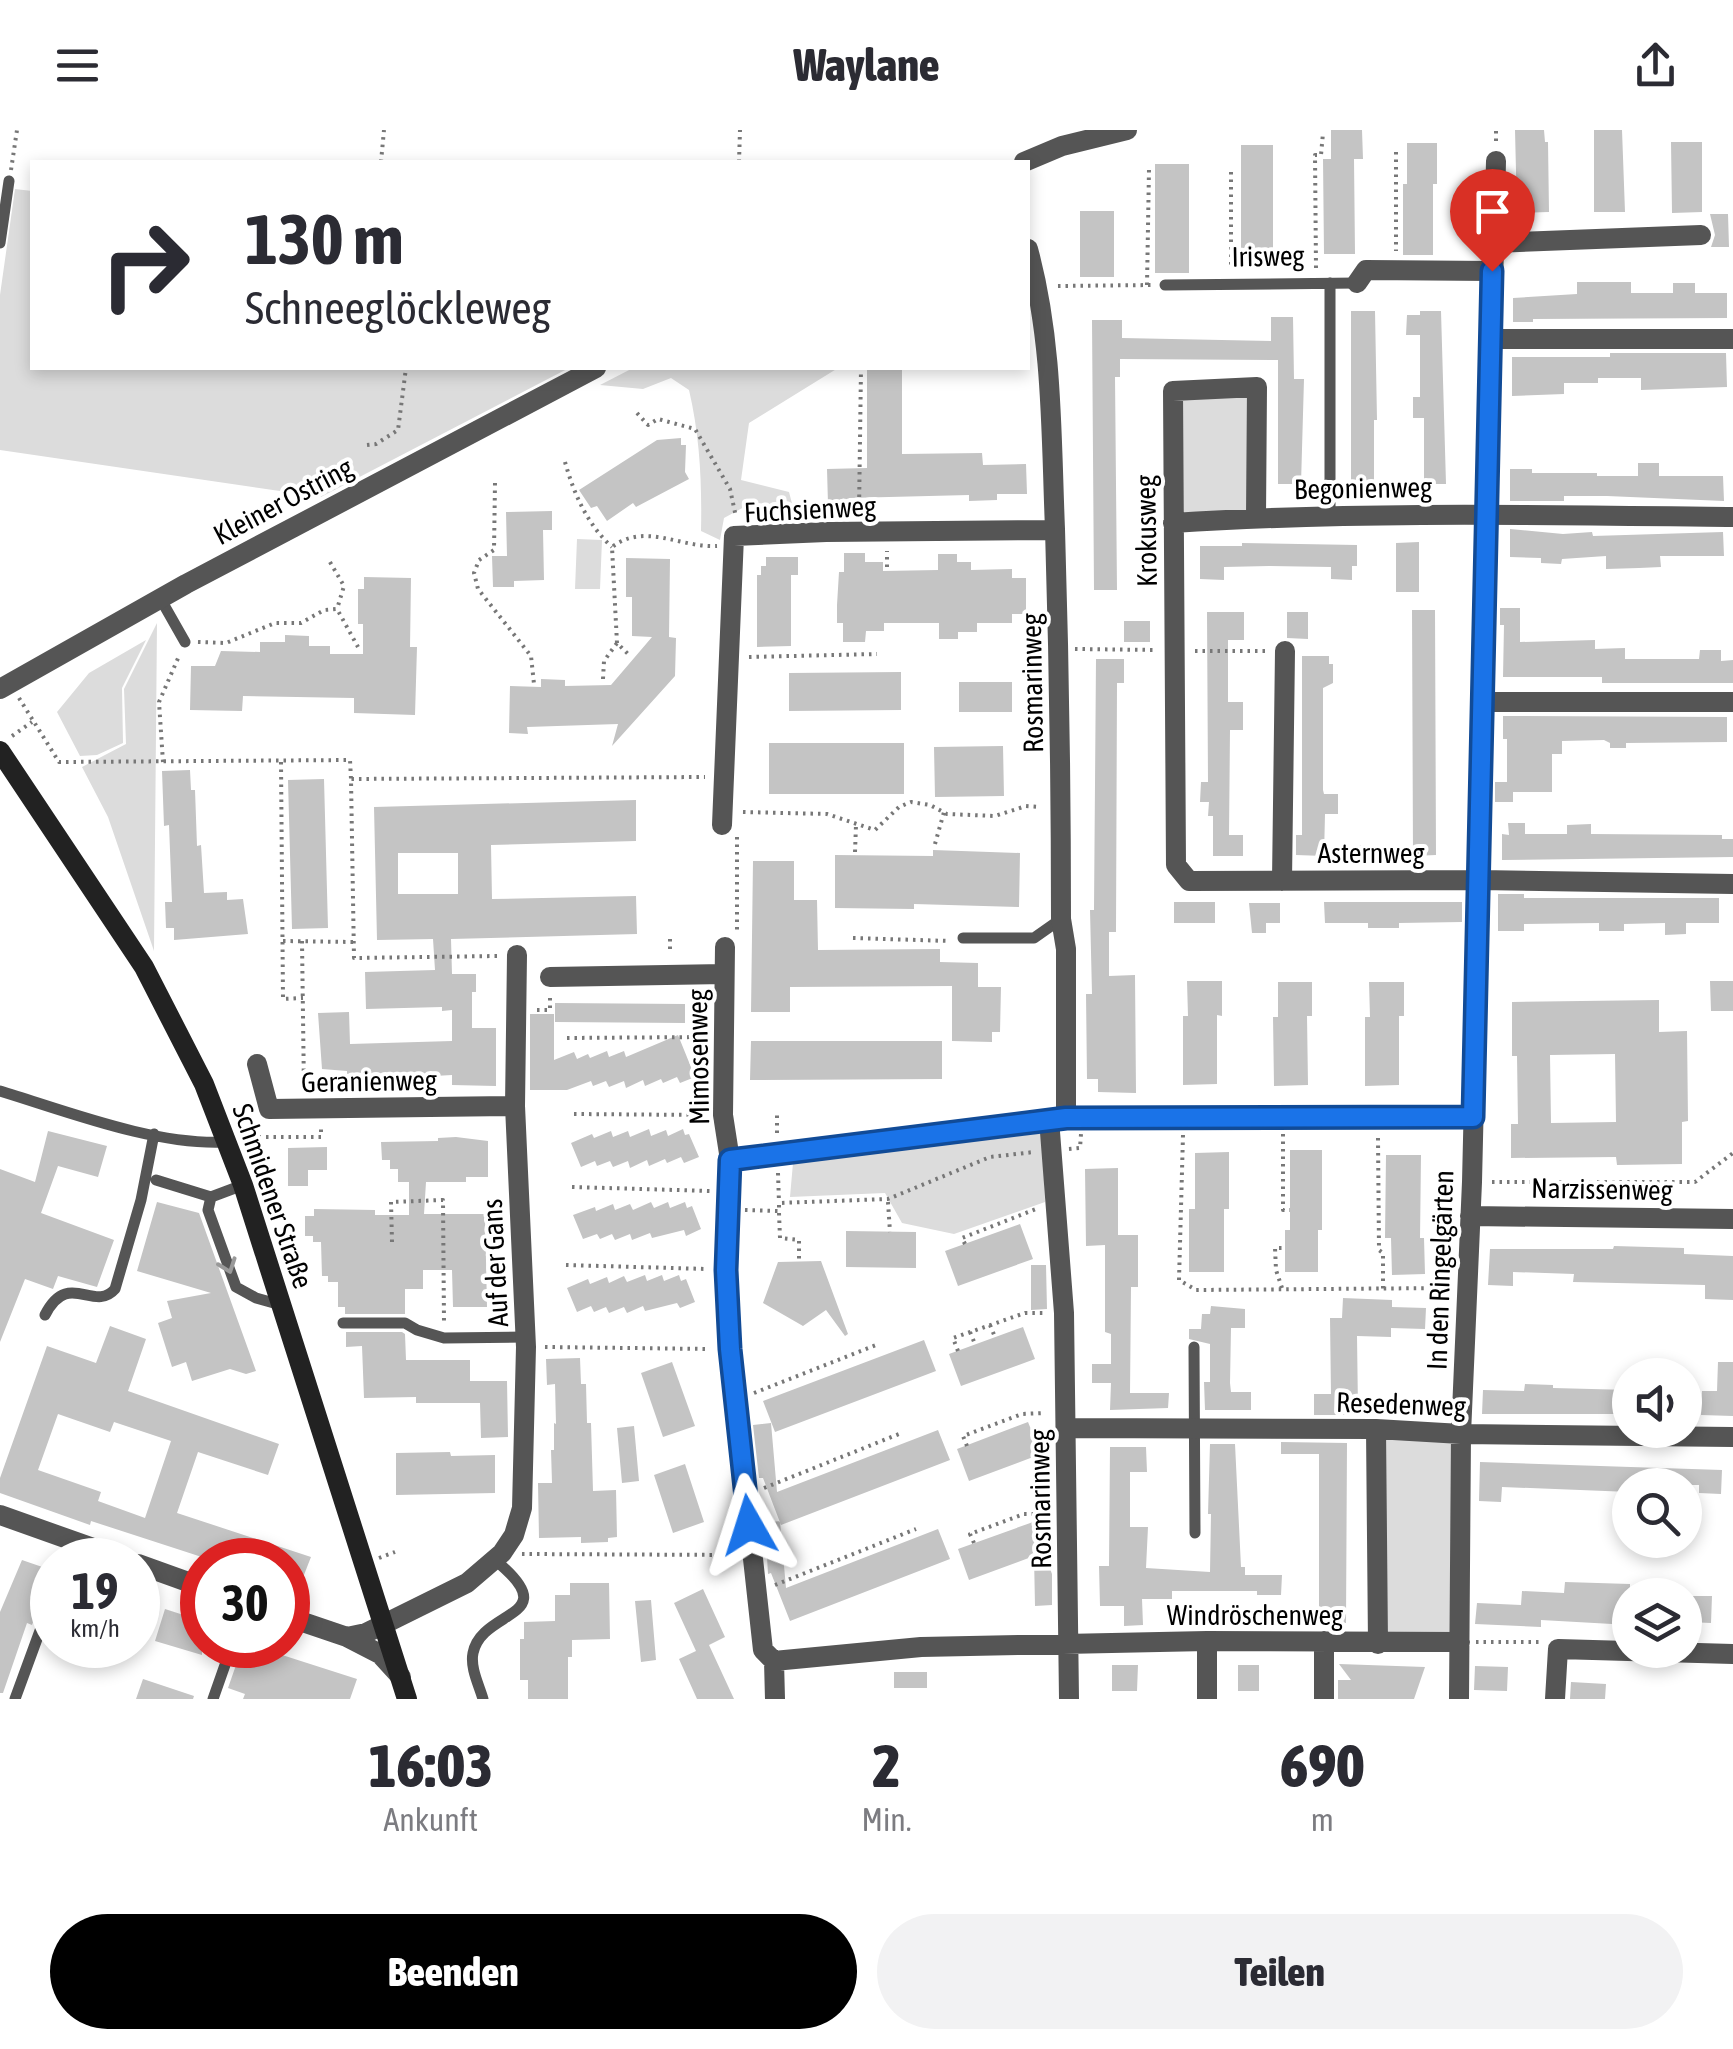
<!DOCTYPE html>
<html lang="de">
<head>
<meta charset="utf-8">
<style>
  body { margin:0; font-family:"Asap Condensed",sans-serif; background:#f2f2f3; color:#2b2b33; height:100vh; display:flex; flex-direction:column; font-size:38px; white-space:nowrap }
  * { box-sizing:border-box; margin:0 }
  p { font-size:32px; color:#7c7c81 }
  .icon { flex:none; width:55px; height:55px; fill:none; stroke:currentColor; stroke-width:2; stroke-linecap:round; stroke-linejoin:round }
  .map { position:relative; height:1569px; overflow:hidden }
  .details { display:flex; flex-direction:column; background:#fff; flex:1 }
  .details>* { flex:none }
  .top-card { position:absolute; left:30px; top:30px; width:1000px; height:210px; border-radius:0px; box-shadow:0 5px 15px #0003; background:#fff; color:#2b2b33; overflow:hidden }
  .controls { position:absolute; left:1612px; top:1228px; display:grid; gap:20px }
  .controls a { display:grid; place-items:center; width:90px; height:90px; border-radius:50%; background:#fff; box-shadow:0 5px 15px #0003; font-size:50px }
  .speed { position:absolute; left:30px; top:1408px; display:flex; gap:20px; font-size:50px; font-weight:700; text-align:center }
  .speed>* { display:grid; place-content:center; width:130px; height:130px; border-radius:50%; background:#fff; box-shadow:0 5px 15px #0003; line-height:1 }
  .speed small { font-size:25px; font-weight:400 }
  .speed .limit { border:15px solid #d22; background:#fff; color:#111 }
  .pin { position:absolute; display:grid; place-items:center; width:85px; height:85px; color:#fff; margin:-102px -42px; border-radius:50% 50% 50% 0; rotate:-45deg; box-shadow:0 0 10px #0007 }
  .pin .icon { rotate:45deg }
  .me { position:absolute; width:110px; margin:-55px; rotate:354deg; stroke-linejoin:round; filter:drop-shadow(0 0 8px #0008) }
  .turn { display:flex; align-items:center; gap:35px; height:210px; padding:0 50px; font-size:45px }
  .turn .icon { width:130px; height:130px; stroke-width:2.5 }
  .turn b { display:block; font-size:70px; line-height:85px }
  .eta { display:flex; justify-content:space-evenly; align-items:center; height:170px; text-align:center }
  .eta b { font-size:60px; font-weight:800; line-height:70px }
  .button { display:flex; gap:20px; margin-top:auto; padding:20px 50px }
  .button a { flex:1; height:115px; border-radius:60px; background:#000; color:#fff; font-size:40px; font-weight:800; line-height:115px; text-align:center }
  .button a+a { background:#f2f2f3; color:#2b2b33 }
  header { display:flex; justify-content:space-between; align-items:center; height:130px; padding:0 50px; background:#fff; font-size:45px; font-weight:800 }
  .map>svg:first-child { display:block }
</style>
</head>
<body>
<header><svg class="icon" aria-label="menu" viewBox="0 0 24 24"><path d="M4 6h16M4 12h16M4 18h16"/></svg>Waylane<svg class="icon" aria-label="share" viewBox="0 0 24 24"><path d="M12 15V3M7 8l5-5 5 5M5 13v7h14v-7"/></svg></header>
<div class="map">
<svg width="1733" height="1569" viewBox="0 0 1733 1569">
  <rect width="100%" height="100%" fill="#fff"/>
  <path fill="#dcdcdc" d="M15 59 32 61V238H569L321 367 0 320V165Z
    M633 238H838L749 293 741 350 789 362 794 381 746 376 724 388 720 410 701 401C702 353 700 307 689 260L671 248 643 259 600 255Z
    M1257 257 1256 387 1173 393V261Z
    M577 409 602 410 600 459H575Z
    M157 493 154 821 108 687 82 637 126 614 124 559Z
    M146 510 122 558 123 613 97 625 80 626 57 582 89 543Z
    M1043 1003 1045 1072 954 1104 902 1093 885 1063 790 1067 793 1033Z
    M1376 1299 1461 1304 1460 1512 1378 1514Z"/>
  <path fill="#c4c4c4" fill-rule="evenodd" d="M1331 0H1362L1363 29H1354L1355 124H1324L1323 29H1331Z
    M1515 0H1544L1545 12H1548L1549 82 1517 83Z
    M1594 0H1622L1625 82H1594Z
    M1671 12H1702V82L1672 83Z
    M1407 13H1437V54H1433V125H1403V54H1407Z
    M1241 15H1273V125H1241Z
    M1155 34H1189V143H1155Z
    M1080 81H1114V147H1080Z
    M1710 84H1728L1729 117H1711L1715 105Z
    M1577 152H1631V163H1673V153H1695V163H1727V188L1533 189V192H1513V168L1577 164Z
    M1351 181H1375L1377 290H1374V355H1351Z
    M1420 181H1441L1446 354H1424V288H1413V267H1420V205H1406L1407 185H1420Z
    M1271 187H1293L1294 249H1304L1301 354H1278V230L1120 229V247H1115L1117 460H1094L1092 190H1122V208L1271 211Z
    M1610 223H1726L1727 257 1641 260V248H1598V253H1564V264L1512 266V227H1610Z
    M867 238H902V324L982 323 983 335 1026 334 1027 364H997V370L969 371V365L849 368 850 373 828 374 827 339 867 338Z
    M681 308V315H686L685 342 689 349 636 377 633 373 607 391 597 376 591 378 579 360 657 310Z
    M1638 333H1659V346H1723L1724 371 1607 366H1564V371H1510V339H1532V343H1597V346H1638Z
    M552 381V400H543L544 450 514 451V457H493L492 426H507L506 382Z
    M1510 399 1563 404 1592 402 1593 406 1723 402 1724 426H1660L1661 437 1639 438 1606 439V426L1562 429 1561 434 1541 433V428L1510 427Z
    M1419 412V462H1396V413Z
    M1242 413 1357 415V436H1352V450L1331 449V437L1269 436 1224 437V450L1200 449V416H1242Z
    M844 423H865V432H883V441L938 440V424H957V432H971V440L1012 439V448H1026V484H1012V493H977V502H958V509H939V493H884V501H866L865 512H843V493H837V475L839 442H844Z
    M766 427H798V445H791V516L757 517V445H761V436H766Z
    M626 428 670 429 669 507 676 508 675 546 612 616 618 594 527 597 528 604 509 603 510 556 541 557V549L565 550V556L611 555 652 507 632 506V467H626Z
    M364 447 411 448 410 517H417L415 585 354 583V568L243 566 242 581 190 580 191 536H215L221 521 260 522V512H285V505L309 506V516H330V524H363V494H358V459H364Z
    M1500 478H1520V512L1595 510V519L1625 518V529H1699L1700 520H1721V531L1733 530V553H1602V547H1503L1504 495H1500Z
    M1412 480H1435L1436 725 1413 726Z
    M1207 482H1244V510H1228V572H1243V600H1230L1229 705H1243V726H1213V686H1208L1209 672H1200L1201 652H1208Z
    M1287 482H1308V509L1287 508Z
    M1124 491H1150V512H1124Z
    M1302 526H1329V534H1333V553L1323 558V660L1324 664H1338V684H1325L1324 726 1296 725V705H1302Z
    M1096 529H1124V553H1117L1116 802H1109V846L1135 845 1136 963 1098 962V949H1087L1086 864H1092L1090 780H1094Z
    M901 542V580L789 581V543Z
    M959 552H1012V582H959Z
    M1503 586 1727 587V612L1626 613V618H1610V613L1604 610 1562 611V624H1552V662H1513V672H1495V652H1507V609H1503Z
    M769 613H904V664H769Z
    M1003 616 1004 666 935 667 934 617Z
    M190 640 191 660H195L197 716 201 715 204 763 227 762V770L243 769 248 804 174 810V798H166L165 772H172L169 695 164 696 162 641Z
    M324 649 328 798 292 799 288 650Z
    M636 670V711L491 715 492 769 636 766 637 804 451 809 452 844H476V862H472V898H496V956L452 955V945L347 951V941L322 939 318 883 349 882 350 914 452 911V880L442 881V877L366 879 365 842 435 840 433 809 377 810 374 677ZM398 723H458V764H398Z
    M1508 693H1525V704H1567V695L1591 694V704L1722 705V709H1733V727L1502 730V704L1509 705Z
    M1355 715H1403V732L1355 731Z
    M933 720 1020 723 1019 777 914 774V779L835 778V725L933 726Z
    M753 731H794V770H817L818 820 940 819V832L978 833V857H1001L1000 902H992V912L952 911V856L790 857V882H751Z
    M1498 764H1524V768H1719V793H1686V804L1665 805V793L1624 794V801H1599V793L1524 794V801H1498Z
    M1174 772H1215V793H1174Z
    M1324 772H1462V792L1399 793V798H1368V793H1325Z
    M1249 773H1280V793H1266V803H1252Z
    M1187 851H1222V886L1217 885V954L1183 955V886H1188Z
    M1710 851H1733V881H1711Z
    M1278 852H1312V886H1307L1308 955 1274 956 1273 887H1278Z
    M1369 852H1404V886H1399V955L1365 956V887H1370Z
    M1659 870V902L1687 901 1688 991 1682 992V1034L1617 1035 1616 1027 1511 1028V994H1518L1517 926H1512V872ZM1615 924 1616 992 1551 993 1550 925Z
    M555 873 685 874V893L555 892Z
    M530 884H554V930L574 922 577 929 588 924 590 928 607 921 609 927 624 921 626 927 678 905 695 947 680 953 677 947 663 953 661 949 645 956 643 950 626 958 624 951 609 957 606 951 593 956 591 951 567 960H530Z
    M751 911H942V949L750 950Z
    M649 999 651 1006 666 1000 668 1006 683 999 685 1005 689 1004 699 1027 684 1033 681 1027 667 1033 665 1029 649 1036 647 1030 630 1038 628 1031 613 1037 610 1031 597 1036 595 1031 581 1037 571 1013 592 1004 594 1008 611 1001 613 1007 628 1001 630 1007Z
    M48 1001 107 1016 98 1047 58 1036 41 1083 114 1110 97 1157 58 1146 53 1159 25 1149 0 1212V1039L35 1052Z
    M456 1007 488 1011V1047H466V1052H426L424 1084H485L487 1177H453L452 1140H423V1159H405V1184H345V1177H338V1152H328V1146H322L321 1112H313V1106H305V1086H314V1079L375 1080V1085H409V1052H398V1039H390V1030H382L381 1012 438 1011V1008Z
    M327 1017V1040H308V1056H288V1018Z
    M1290 1020H1322V1100H1318V1142H1285V1100H1290Z
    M1229 1022V1079H1224V1142H1189V1079H1195V1023Z
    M1386 1025H1421L1420 1108H1424L1425 1144 1392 1145 1391 1108H1385Z
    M1118 1038V1105H1138V1157H1131L1130 1263H1169L1168 1278 1110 1280 1111 1253H1092V1234H1111V1204L1105 1202V1115L1086 1116 1085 1039Z
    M157 1072 199 1083 256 1241 246 1244 230 1239 192 1251 186 1232 172 1237 158 1193 172 1188 167 1171 211 1163 137 1141Z
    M651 1072 654 1078 668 1072 670 1078 685 1072 687 1078 692 1076 701 1099 686 1106 684 1100 652 1108 650 1103 632 1110 630 1104 615 1110 612 1104 600 1109 597 1104 583 1109 573 1085 595 1077 596 1081 613 1074 615 1080 630 1074 633 1080Z
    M1020 1094 1033 1129 958 1156 945 1121Z
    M846 1101 916 1102V1138L846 1137Z
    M1614 1116 1684 1118V1124L1733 1126V1170L1705 1169V1155L1573 1152 1574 1144 1513 1142V1156L1488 1155 1490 1119H1613Z
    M821 1131 848 1204 845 1206 826 1180 803 1196 763 1173 778 1132Z
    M1031 1135H1046L1047 1179 1031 1180Z
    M645 1145 647 1151 662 1145 664 1151 679 1145 681 1151 686 1149 695 1172 680 1178 677 1173 645 1181 643 1176 627 1183 624 1177 609 1183 606 1177 594 1182 591 1176 577 1182 567 1158 588 1149 590 1154 607 1147 609 1153 624 1146 627 1152Z
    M1343 1168 1392 1170V1177L1426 1178 1425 1199 1391 1198V1207L1357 1206 1358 1280H1347V1285H1314V1264H1331L1330 1188H1342Z
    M1211 1176 1245 1179V1198H1231L1230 1253 1231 1262H1251V1280H1205L1204 1252H1210V1214L1189 1209V1199H1201L1202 1184H1210Z
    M110 1196 146 1209 128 1261 279 1314 268 1345 198 1322 177 1383 311 1427 300 1455 288 1450V1430H211L91 1391 90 1395 0 1363V1348L47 1216 96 1233ZM58 1284 110 1302 114 1292 171 1311 145 1388 98 1371 101 1362 38 1340Z
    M1023 1197 1035 1229 961 1256 949 1224Z
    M346 1202H402L405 1204 406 1230H470V1251H507L508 1307 481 1308 480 1273H416V1267L364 1268 362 1216 346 1217Z
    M924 1210 936 1241 775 1302 763 1271Z
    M580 1228 581 1254H586L587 1293H591L593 1361 616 1360 617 1407 608 1408V1412L581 1413V1407L539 1408 538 1353H552L551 1320H554V1293L556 1294 555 1254 547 1255 546 1229Z
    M672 1232 695 1296 663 1307 641 1243Z
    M1718 1232H1733V1286L1701 1285 1702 1261H1717Z
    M1525 1254 1553 1255V1258L1630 1260V1284H1482L1483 1260 1524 1261Z
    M1028 1292 1041 1324 969 1351 957 1319Z
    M771 1293 777 1362 938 1300 950 1330 781 1395 763 1348H759L753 1295Z
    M634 1296 639 1351 622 1353 617 1298Z
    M1281 1312 1347 1313 1346 1493H1319V1324H1281Z
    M1210 1314H1235L1241 1437H1245V1445H1282L1281 1465H1257V1461H1172V1469H1142L1143 1495 1124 1496V1476H1100L1099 1436H1109L1110 1317H1146L1147 1342H1130V1397H1148L1146 1438 1210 1442 1211 1384H1208Z
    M450 1322 451 1326 495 1325V1363L396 1365V1323Z
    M1480 1332 1722 1340 1721 1364 1699 1363V1355H1630V1362L1502 1357 1501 1372 1479 1371Z
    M685 1334 704 1392 673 1403 654 1345Z
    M780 1391 786 1458 938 1399 950 1429 790 1491 771 1443 768 1444 767 1427 763 1393Z
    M1033 1392 1052 1444V1475L1035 1476 1034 1426 969 1450 958 1419Z
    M22 1430 51 1440 32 1495 27 1493 3 1563H0V1482Z
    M1565 1452 1630 1454V1495L1541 1490V1497L1475 1494 1477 1473 1521 1475 1522 1461 1564 1463Z
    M570 1453H609L610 1509 572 1510V1527H568V1569H528V1550H520V1509H524V1492L555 1491V1465H570Z
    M703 1459 725 1507 709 1515 734 1569H697L679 1529 696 1521 674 1473Z
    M1689 1466H1712L1711 1493 1689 1492Z
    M651 1470 656 1530 641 1532 635 1471Z
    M165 1479 202 1491V1525L155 1511Z
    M243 1515H272L281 1518 279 1524 357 1549 350 1569H243L245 1564 228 1558Z
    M1339 1534 1425 1537 1414 1569H1338V1550H1351Z
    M1112 1535H1138L1137 1561H1112Z
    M1238 1535H1259V1561H1238Z
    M1475 1536 1508 1537 1507 1561 1474 1560Z
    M894 1542H927V1558H894Z
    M143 1549 194 1566 193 1569H136Z
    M1571 1552 1606 1554 1605 1569H1570Z"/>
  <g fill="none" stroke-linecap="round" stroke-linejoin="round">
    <path stroke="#777" stroke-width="4" stroke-dasharray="2.5 5" stroke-linecap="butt" d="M1496 11V0
      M1396 22V121
      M381 32 384 0
      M739 32 740 0
      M11 40 17 0
      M1231 42V139
      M1316 138 1315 25H1321L1323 3
      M1147 155 1149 39
      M1058 156 1153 155
      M637 283 648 295 658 289 695 299 730 359 736 387
      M367 315 376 314 398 300 406 238
      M565 332C574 364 587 394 612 417
      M495 353 494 420 479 430 474 443 478 459 531 526 534 554
      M859 382 861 238
      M330 432 344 456 337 479
      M887 437V421
      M198 512 226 513 275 493H301L324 480 337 479 358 517
      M617 513 612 417C645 392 680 418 717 416
      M1075 519 1156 520
      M1195 521H1266
      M749 527 877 524
      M603 549 604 531 617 513 630 526
      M19 568 59 632 350 630 351 649
      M12 606 32 592
      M163 632 159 572 179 526
      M281 632 283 869 303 868
      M743 682 827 684 875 700 899 677 911 672 930 675 947 684 995 686 1026 676 1041 677
      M737 707V802
      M935 714 944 682
      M855 722 856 695
      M853 808 950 811
      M670 809V824
      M283 811 353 812
      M302 811 304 961
      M497 826 354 828 351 649 705 647
      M537 880H550V867
      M567 908 706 907
      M574 984 703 985
      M777 1003V983
      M1283 1004V1080H1290
      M1183 1005 1179 1150 1196 1160 1447 1158
      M251 1007H321V998
      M1378 1008 1379 1120 1383 1123V1159
      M1069 1019 1080 1018 1081 1004
      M778 1043 779 1073
      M1492 1052H1695L1733 1023
      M572 1057 711 1061
      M888 1072 890 1102
      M745 1080 779 1081V1073L888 1069 990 1027 1034 1022
      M779 1083 780 1108 799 1110V1132
      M392 1112 391 1072 443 1070 444 1193
      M965 1114 962 1108 1036 1079
      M566 1135 707 1139
      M1282 1158 1276 1140 1275 1118H1285
      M990 1195 995 1207
      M970 1202 975 1214
      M545 1217 710 1219
      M958 1221 953 1208 1025 1183H1045
      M754 1263 876 1215
      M967 1316 963 1306 1022 1284 1044 1283
      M764 1358 899 1304
      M974 1413 970 1404 1024 1384H1046
      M522 1424 733 1425
      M379 1428 395 1422
      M775 1455 916 1399
      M1476 1512H1542"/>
    <path stroke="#555" stroke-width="11" d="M0 113 9 51
      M1330 153V386
      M1165 155 1357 153
      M160 468 185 512
      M963 808H1034L1061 789
      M0 961C69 982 156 1016 227 1012
      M156 1050 211 1067 243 1055
      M211 1067 208 1080 236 1157 256 1168 281 1175
      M45 1185C68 1139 94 1183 115 1159L141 1070 154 1004
      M343 1193H405L417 1200 444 1208 525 1207
      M1194 1217 1195 1403
      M67 1430 73 1411
      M15 1569 52 1468
      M213 1569 232 1515
      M483 1569C479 1555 470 1538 473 1523 482 1478 567 1489 495 1430"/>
    <path stroke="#555" stroke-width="20" d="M1024 32 1062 16 1127 0
      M1493 113 1701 105
      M1028 119C1053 211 1051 304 1055 399 1059 529 1061 659 1061 789L1066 819V988
      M1357 153 1366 140 1492 141
      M1492 209H1733
      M1256 387 1257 257 1173 261 1176 735 1189 751 1480 750 1733 754
      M1173 393C1359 381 1546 385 1733 387
      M0 559 186 454 596 238
      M1481 572H1733
      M722 695 734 406 826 402 1055 400
      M1282 751 1285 521
      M725 817 723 985 730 1030 726 1139 730 1219 763 1520 774 1531 775 1569
      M550 847 724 844
      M257 934 269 979 515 976
      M1049 989 1064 1183 1069 1569
      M730 1030 1066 988 1473 987
      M1470 1086 1733 1089
      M1066 1298 1376 1299 1461 1304 1733 1307
      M1376 1299 1378 1514
      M0 1385 127 1430
      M138 1434 202 1457
      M288 1487 347 1507 366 1503 467 1453 502 1423 514 1405 522 1378 526 1217 515 976 517 825
      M347 1507 380 1524 401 1547
      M1324 1511V1569
      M774 1531 921 1517 1207 1511 1460 1512
      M1207 1569V1511
      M1459 1569 1461 1304 1472 1052 1496 31
      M1555 1569 1558 1519 1733 1524"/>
    <path stroke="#222" stroke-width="20" d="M0 621 144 837 204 954 243 1055 407 1569"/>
  </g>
  <defs><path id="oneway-chevron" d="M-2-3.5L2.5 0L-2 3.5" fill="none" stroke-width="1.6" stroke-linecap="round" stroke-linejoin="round" transform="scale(2.5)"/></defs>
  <use stroke="#999" href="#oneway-chevron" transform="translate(228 1136) rotate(70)"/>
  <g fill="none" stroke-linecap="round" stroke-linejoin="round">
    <defs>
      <path id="route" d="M749 1395 730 1219 726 1140 730 1030 1066 988 1473 987 1492 141"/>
    </defs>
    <use href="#route" stroke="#114b97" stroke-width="25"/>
    <use href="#route" stroke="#1a73e8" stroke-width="18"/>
  </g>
  <g text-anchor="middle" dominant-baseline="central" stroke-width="8" stroke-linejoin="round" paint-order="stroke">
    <g font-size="28" fill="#000" stroke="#fff">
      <text transform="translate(1268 126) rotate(-1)">Irisweg</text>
      <text transform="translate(1363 358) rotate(-1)">Begonienweg</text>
      <text transform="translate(283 371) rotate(-28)">Kleiner Ostring</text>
      <text transform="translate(810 379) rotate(-3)">Fuchsienweg</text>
      <text transform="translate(1146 401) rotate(-91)">Krokusweg</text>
      <text transform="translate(1032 553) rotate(-91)">Rosmarinweg</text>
      <text x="1371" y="723">Asternweg</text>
      <text transform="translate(698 927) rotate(-91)">Mimosenweg</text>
      <text transform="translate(369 951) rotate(-1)">Geranienweg</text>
      <text transform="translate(1602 1059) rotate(1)">Narzissenweg</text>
      <text transform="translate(273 1066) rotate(71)">Schmidener Straße</text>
      <text transform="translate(495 1133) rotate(-93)">Auf der Gans</text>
      <text transform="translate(1440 1140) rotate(-88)">In den Ringelgärten</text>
      <text transform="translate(1401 1274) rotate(2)">Resedenweg</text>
      <text transform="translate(1040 1369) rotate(-91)">Rosmarinweg</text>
      <text x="1255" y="1485">Windröschenweg</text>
    </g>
  </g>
</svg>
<div class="controls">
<a><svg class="icon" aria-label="sound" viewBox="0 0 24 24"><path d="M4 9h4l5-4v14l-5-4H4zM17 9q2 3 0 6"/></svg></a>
<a><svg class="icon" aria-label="search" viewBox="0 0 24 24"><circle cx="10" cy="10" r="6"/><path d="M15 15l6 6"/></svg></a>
<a><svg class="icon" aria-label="layers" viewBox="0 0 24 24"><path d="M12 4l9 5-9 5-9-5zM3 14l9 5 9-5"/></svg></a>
</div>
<div class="speed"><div>19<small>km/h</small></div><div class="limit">30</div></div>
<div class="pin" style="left:1492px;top:141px;background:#d93025"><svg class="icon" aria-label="arrive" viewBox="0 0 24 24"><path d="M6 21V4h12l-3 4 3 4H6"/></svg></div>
<svg class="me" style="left:749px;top:1395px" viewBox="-20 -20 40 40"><path d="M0-17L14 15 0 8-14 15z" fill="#1a73e8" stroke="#fff" stroke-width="4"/></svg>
<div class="top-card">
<div class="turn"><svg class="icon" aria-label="right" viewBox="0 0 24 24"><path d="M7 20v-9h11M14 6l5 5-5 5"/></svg><div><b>130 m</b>Schneeglöckleweg</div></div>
</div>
</div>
<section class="details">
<div class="eta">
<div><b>16:03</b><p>Ankunft</p></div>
<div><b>2</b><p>Min.</p></div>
<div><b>690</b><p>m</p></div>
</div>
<div class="button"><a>Beenden</a><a>Teilen</a></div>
</section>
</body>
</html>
